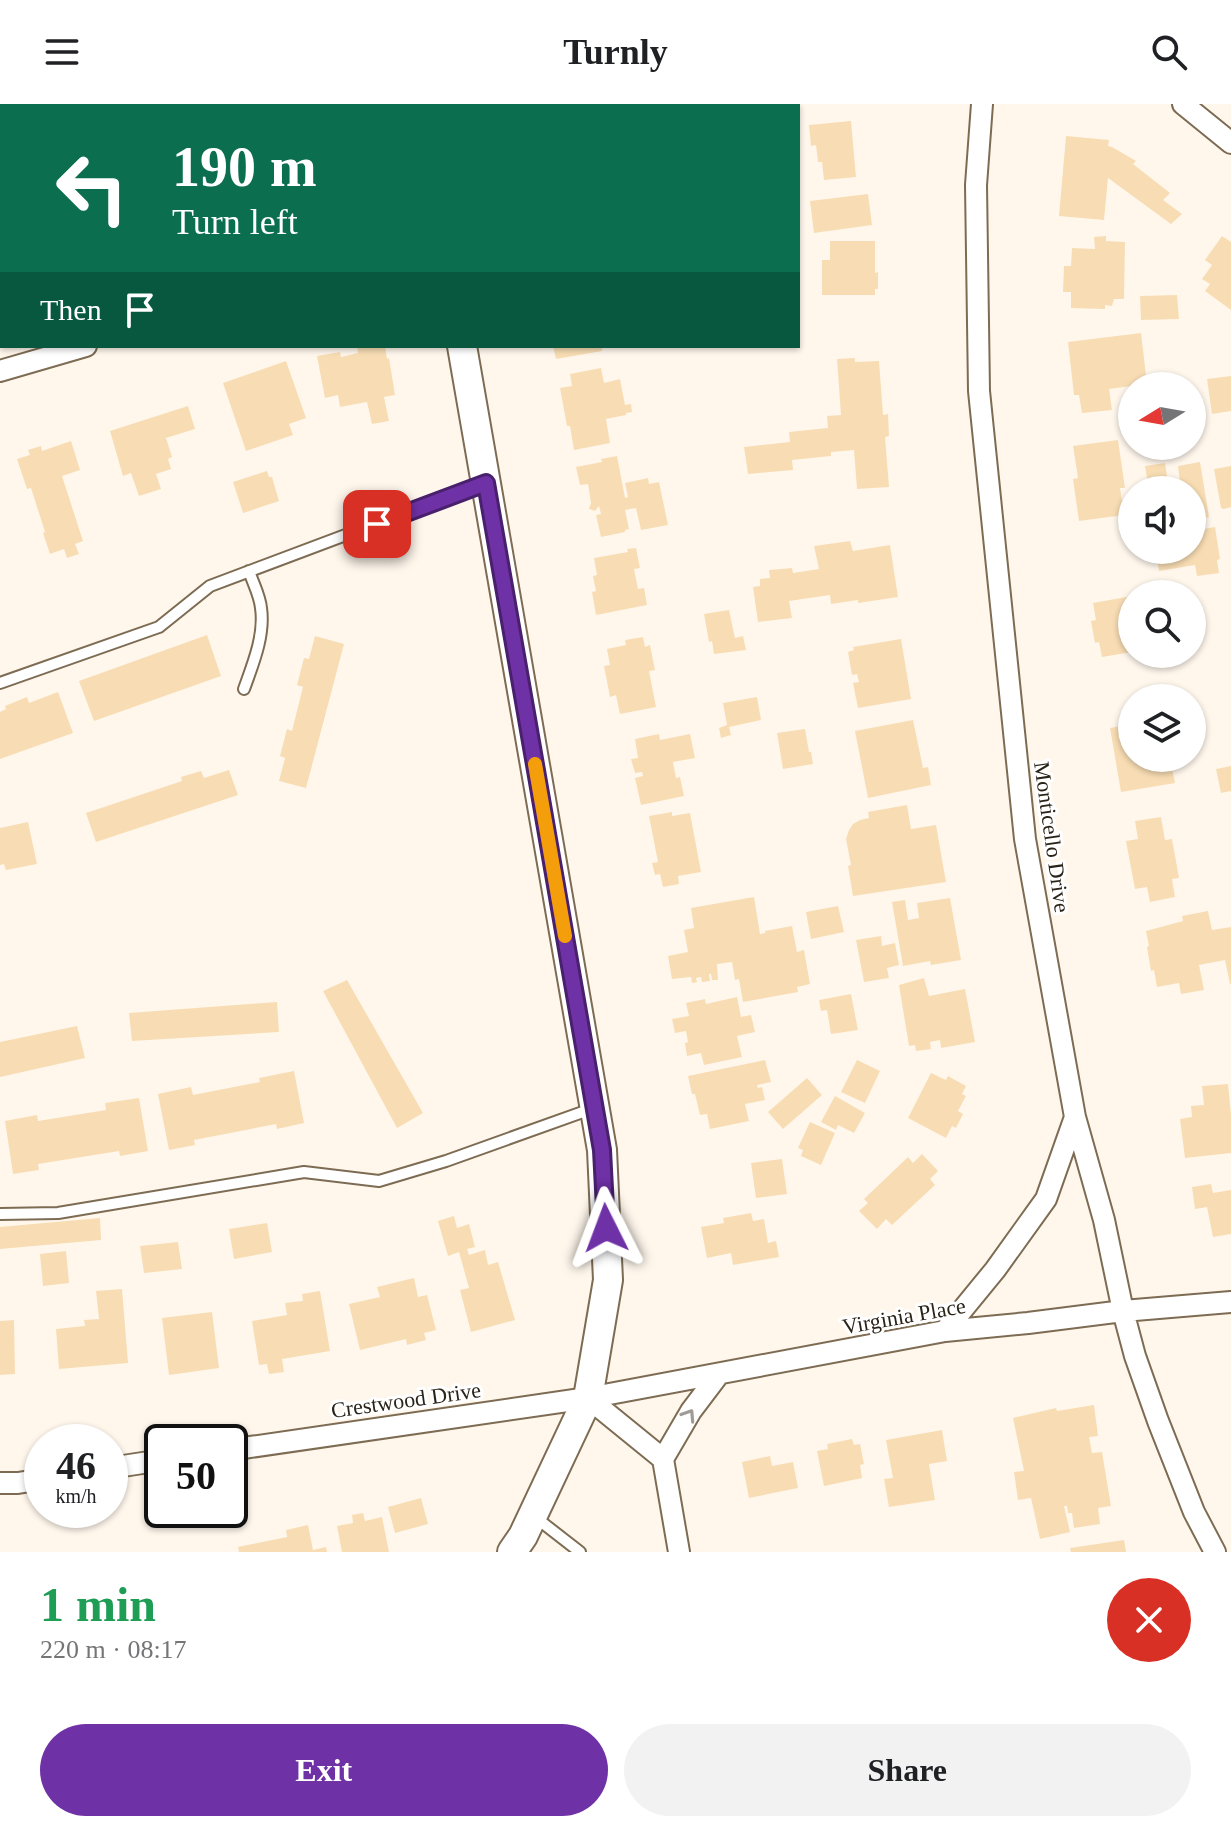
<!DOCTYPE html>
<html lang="en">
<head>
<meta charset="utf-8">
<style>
  body { margin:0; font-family:Georgia,serif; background:#f2f2f2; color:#202124; height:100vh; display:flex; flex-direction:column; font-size:30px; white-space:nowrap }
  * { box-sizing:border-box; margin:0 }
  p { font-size:26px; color:#757577 }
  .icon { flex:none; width:44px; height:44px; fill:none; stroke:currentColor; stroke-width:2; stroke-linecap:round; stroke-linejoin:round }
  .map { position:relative; height:1448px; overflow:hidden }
  .panel { display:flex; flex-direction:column; background:#fff; flex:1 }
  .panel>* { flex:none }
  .guide { position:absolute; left:0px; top:0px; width:800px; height:244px; box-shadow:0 2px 6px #0004; background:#0b6e4f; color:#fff; overflow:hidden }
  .needle { width:52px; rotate:259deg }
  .fabs { position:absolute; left:1118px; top:268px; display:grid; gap:16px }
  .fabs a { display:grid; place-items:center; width:88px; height:88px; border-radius:50%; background:#fff; box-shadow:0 2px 6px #0004; font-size:40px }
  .speed { position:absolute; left:24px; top:1320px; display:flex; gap:16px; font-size:40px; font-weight:700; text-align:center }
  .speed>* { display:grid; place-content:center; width:104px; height:104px; border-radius:50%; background:#fff; box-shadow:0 2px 6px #0004; line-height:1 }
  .speed small { font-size:20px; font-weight:400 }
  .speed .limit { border:4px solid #111; border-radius:12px; background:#fff; color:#111 }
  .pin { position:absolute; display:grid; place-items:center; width:68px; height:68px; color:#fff; margin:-34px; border-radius:16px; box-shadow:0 4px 12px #0006 }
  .me { position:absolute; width:88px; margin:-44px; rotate:357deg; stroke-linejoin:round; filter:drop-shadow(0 0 6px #0008) }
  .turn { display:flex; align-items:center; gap:28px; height:168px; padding:0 40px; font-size:36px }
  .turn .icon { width:104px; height:104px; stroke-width:2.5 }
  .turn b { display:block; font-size:56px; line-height:68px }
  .then { display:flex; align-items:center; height:76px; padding:0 40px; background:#0003; gap:16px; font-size:30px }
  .round { display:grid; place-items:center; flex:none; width:84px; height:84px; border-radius:42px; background:#f2f2f2 }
  .head { display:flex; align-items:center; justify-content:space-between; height:136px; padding:0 40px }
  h1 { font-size:48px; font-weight:700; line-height:60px; color:#1e9e55 }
  .cta { display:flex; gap:16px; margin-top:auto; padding:16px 40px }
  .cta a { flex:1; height:92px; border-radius:48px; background:#6f31a6; color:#fff; font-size:32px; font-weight:700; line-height:92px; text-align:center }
  .cta a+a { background:#f2f2f2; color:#202124 }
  header { display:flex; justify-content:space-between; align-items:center; height:104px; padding:0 40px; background:#fff; font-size:36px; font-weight:700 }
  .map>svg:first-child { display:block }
</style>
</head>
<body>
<header><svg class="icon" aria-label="menu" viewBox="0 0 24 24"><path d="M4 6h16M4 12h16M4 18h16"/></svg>Turnly<svg class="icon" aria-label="search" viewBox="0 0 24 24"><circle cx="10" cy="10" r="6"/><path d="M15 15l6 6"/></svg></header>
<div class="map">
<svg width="1231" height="1448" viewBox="0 0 1231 1448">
  <rect width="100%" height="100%" fill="#fff7ec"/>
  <path fill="#f8ddb4" d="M851 17 856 73 824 76 822 58H818L816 41 811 42 809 21Z
    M1066 32 1109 36 1108 42 1112 43 1136 57 1133 60 1170 89 1163 96 1182 110 1171 120 1108 74 1104 116 1059 112Z
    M868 90 872 121 814 129 810 97Z
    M1106 132V137L1125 138 1124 195H1114L1112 202 1105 201V205L1071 204V188H1063L1064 162H1071L1072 144 1095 145 1094 133Z
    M1222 132 1231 138V206L1205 187 1210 180 1202 175 1212 161 1205 156Z
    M830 137H875V169L878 168V185H875V191H822V156H830Z
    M1177 191 1179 215 1141 216 1140 192Z
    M1141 229 1147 280 1109 285 1112 306 1082 309 1079 291H1074L1068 238Z
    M357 242H385L387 255 389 254 395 291 384 293 389 317 372 320 367 298 340 303 338 291 325 294 317 252 340 248 341 253 358 249Z
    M553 242H602V247L556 255Z
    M855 254V258L879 257 883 311 888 310 889 332 885 333 889 383 857 385 854 346 831 348V352L792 356 793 366 748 370 744 343 790 338 789 328 828 324 827 312 841 311 837 255Z
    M286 257 306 314 289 320 293 331 246 347 223 279Z
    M601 264 604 279 620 275 625 301 631 300 632 308 626 309V311L606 315 610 339 574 346 570 322H567L560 284 572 282 570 270Z
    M1231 272V307L1212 310 1207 275Z
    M188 302 195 325 166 334 172 353 168 355 171 365 156 370 161 385 139 392 131 369 123 372 110 327Z
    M1118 336 1125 384H1120L1124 411 1079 417 1073 375 1078 374 1073 342Z
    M71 337 80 366 62 372 83 437 75 440 79 450 67 454 64 445 50 450 43 429 45 428 31 384 27 385 17 355 30 351 28 346 41 342 42 347Z
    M617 352 625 394 628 393 625 379 648 374 649 380 659 378 668 421 641 426 636 404 625 406 629 425 625 426V428L601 433 596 411 601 410 599 402 595 407 589 405 591 399 588 380 580 381 576 363 602 358 601 355Z
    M1200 358 1209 413 1192 416V386H1181L1178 362Z
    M1165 359 1169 386H1149L1145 362Z
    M1231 362V403L1224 405 1221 404 1214 365Z
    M267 367 269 373H272L279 397 243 409 233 378Z
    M1215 423 1220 455 1217 456 1219 469 1197 472 1195 461 1159 467 1156 446H1192V427Z
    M850 437 853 447 890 441 898 493 858 499V496L831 500 830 491 789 497 792 514 758 518 753 483 760 482V475L770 474 769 466 792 464 793 469 819 465 814 442Z
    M636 444 640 464 634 465 638 485 644 484 647 501 596 511 592 488 596 487 593 472 597 471 594 454 628 448 627 445Z
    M1132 492V548L1102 553 1099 538 1095 539 1091 517 1096 516 1093 499Z
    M729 506 735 534 743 532 746 546 714 550 712 537 709 538 704 510Z
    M207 531 221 572 94 617 79 577Z
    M315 532 344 540 306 684 279 677 285 654 280 652 287 625 292 627 303 583 297 581 304 554 309 555Z
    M643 533 645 543 650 541 655 566 649 567 656 603 620 610 616 591 610 593 604 562 610 561 607 545 626 541 625 536Z
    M901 535 911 595 858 604 853 579 859 578 857 570 852 571 848 548 854 546 853 543Z
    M58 588 73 629 0 655V608L6 605 5 602 27 593 29 599Z
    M757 593 761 616 729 623 731 631 721 634 719 624 727 621 723 599Z
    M913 616 923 664 928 663 931 681 868 694 855 627Z
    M1132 620V654H1170L1175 679 1121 688 1110 624Z
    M805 625 809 648H811L813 660 783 665 777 629Z
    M659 630 660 636 690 630 695 654 673 658 676 674 680 673 684 692 641 701 635 674 643 672 642 668 635 669 631 655 638 654 635 635Z
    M1231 662V687L1221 689 1216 665Z
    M229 666 238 691 96 738 86 709 182 677 181 673 201 667 204 674Z
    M907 701 911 725 936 721 946 778 853 792 848 762 851 761 846 735 849 726 853 720 860 716 869 714 868 708Z
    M672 708V712L690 709 701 768 678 772 679 780 663 783 660 770 655 771 652 759 658 758 649 712Z
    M1161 713 1165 736 1172 735 1179 774 1172 775 1175 793 1150 798 1147 783 1135 785 1126 737 1138 735 1135 717Z
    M28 718 37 760 6 766 4 760 0 761V724Z
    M754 793 760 830 765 829V827L792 822 797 848 804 846 810 880 797 883 798 888 743 898 739 875 735 876 732 858 717 860 718 876H712L711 870H709L710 877 702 878 701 873 696 874 697 878 692 879 691 873 672 875 668 852 688 848 684 826 694 824 691 804Z
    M950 794 961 856 931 861 930 857 903 862 892 798 905 796 908 816 919 814 917 799Z
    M838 802 844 828 811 835 806 808Z
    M1208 807 1212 826 1231 823V880H1230L1225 856 1199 861 1204 886 1181 890 1179 879 1157 883 1154 866 1151 867 1147 843 1149 842 1146 827 1183 817 1182 812Z
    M881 832 882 842 895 839 899 861 887 864 889 874 864 878 856 836Z
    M924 874 929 892 965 885 975 938 941 944 940 936 930 938 931 945 916 947 915 941 909 942 899 881Z
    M347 876 423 1009 397 1024 323 887Z
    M851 890 858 926 831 930 827 906 821 907 819 896Z
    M737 893 741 913 751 911 755 928 737 932 742 953 704 961 701 949 687 952 685 939 688 938 686 927 675 929 672 915 689 912 686 899 705 895 706 900Z
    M277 898 279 928 132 937 129 909Z
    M77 922 85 954 0 973V938Z
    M765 956 771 978 757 981 758 984 762 983 765 996 745 1000 749 1017 710 1025 707 1010 700 1011 695 990H692L688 972Z
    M857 956 880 967 865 999 841 988Z
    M294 967 304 1019 277 1025 276 1020 194 1036 195 1041 169 1046 158 990 191 983 193 991 260 978 259 974Z
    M931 969 946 976 948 972 966 982 962 990 966 992 958 1007 963 1010 956 1024 952 1022 946 1034 908 1014Z
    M807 974 822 991 783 1025 768 1008Z
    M1228 980 1231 1011V1049L1185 1054 1180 1015 1192 1013 1191 1002 1204 1001 1202 982Z
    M835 992 865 1009 854 1029 838 1021 836 1026 821 1018Z
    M139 994 148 1047 120 1052 119 1047 38 1060 39 1066 13 1070 5 1017 37 1011 38 1017 106 1006 105 999Z
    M810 1018 835 1029 821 1061 801 1052 803 1046 798 1044Z
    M922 1050 938 1067 930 1075 935 1081 892 1121 886 1115 877 1125 859 1107 868 1099 864 1095 908 1053 913 1059Z
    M782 1055 787 1090 756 1094 751 1059Z
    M1211 1080 1213 1089 1231 1086V1130L1213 1133 1207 1103 1195 1105 1192 1083Z
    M751 1109 753 1117 764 1115 768 1139 776 1137 779 1153 733 1161 731 1149 707 1154 701 1123 724 1119 723 1114Z
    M454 1112 457 1124 469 1120 475 1143 467 1145 469 1151 485 1146 488 1161 498 1158 515 1216 471 1228 460 1186 469 1184 459 1148 448 1152 438 1117Z
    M100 1114 101 1136 0 1145V1123Z
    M267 1119 272 1148 234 1155 229 1125Z
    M178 1138 182 1165 144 1169 140 1142Z
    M66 1147 69 1179 43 1182 40 1150Z
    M414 1174 418 1193 427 1191 436 1226 424 1229 426 1236 407 1241 406 1235 360 1246 349 1200 380 1193 377 1183Z
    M122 1185 128 1259 59 1265 56 1225 85 1222 84 1216 99 1215 96 1187Z
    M320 1187 330 1247 282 1255 284 1268 269 1270 267 1260 259 1261 252 1217 287 1211 285 1199 303 1197 302 1190Z
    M212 1208 219 1264 169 1271 162 1214Z
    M14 1216 15 1270 0 1271V1217Z
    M1094 1301 1098 1332 1089 1333 1092 1349 1102 1348 1111 1402 1098 1404 1100 1420 1074 1424 1072 1409H1068L1067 1402H1064L1070 1428 1040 1435 1031 1394 1018 1396 1014 1368 1024 1367 1013 1314 1056 1304 1057 1307Z
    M942 1326 947 1357 929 1360 935 1396 889 1403 884 1375 893 1374 886 1336Z
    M852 1335 854 1341 860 1340 864 1360 860 1361 862 1374 824 1382 817 1347 828 1345 827 1340Z
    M770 1352 772 1362 793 1358 798 1384 749 1394 742 1358Z
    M421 1394 428 1420 395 1429 388 1403Z
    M363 1409 365 1417 382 1413 389 1448H342L337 1422 353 1419 352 1411Z
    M308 1421 313 1446 326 1443 327 1448H239L238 1443 287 1433 286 1426Z
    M1124 1436 1126 1448H1071L1070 1444Z"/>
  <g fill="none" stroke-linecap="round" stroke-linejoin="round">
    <defs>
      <path id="service" d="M0 579 159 523 210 482 484 379
        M244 585C253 560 265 531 261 504 260 492 253 479 249 467
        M0 1110 58 1109 304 1068 379 1077 446 1057 594 1004
        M535 1413 580 1448"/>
      <path id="minor" d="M982 0 976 81 979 287 1025 735 1075 1013 1104 1116 1123 1207 1135 1252 1158 1317 1194 1408 1215 1448
        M1183 0 1231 39
        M0 267 86 242
        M945 1227 995 1166 1046 1095 1075 1013
        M588 1294 663 1355
        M230 1346 588 1294 945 1227 1028 1219 1123 1207 1231 1198
        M110 1364 162 1356
        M0 1379H18L42 1375
        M679 1448 663 1355 691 1307 719 1270"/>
      <path id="secondary" d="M421 0V2
        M462 242 602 1046 608 1176 588 1294 523 1432 512 1448"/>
    </defs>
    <use href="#service" stroke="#7d6c53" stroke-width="14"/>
    <use href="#minor" stroke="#7d6c53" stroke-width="24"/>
    <use href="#secondary" stroke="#7d6c53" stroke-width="32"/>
    <use href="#service" stroke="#fff" stroke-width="10"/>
    <use href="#minor" stroke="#fff" stroke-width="20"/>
    <use href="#secondary" stroke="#fff" stroke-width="28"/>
  </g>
  <defs><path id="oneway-chevron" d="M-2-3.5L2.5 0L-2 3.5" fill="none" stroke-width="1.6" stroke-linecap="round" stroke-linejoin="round" transform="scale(2)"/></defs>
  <use stroke="#9f9c98" href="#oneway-chevron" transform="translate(689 1311) rotate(-57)"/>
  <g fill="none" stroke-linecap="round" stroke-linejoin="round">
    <defs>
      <path id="route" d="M377 420 486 379 602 1046 606 1124"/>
    </defs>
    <use href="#route" stroke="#48206c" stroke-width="20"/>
    <use href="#route" stroke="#6f31a6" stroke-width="14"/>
    <path stroke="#f59e0b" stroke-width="14" d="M535 660 565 832"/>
  </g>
  <g text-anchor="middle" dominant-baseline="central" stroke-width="6" stroke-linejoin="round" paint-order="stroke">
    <g font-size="22" fill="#2a2319" stroke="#fff">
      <text transform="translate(1052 733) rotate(82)">Monticello Drive</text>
      <text transform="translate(904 1212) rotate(-10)">Virginia Place</text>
      <text transform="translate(406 1296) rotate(-8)">Crestwood Drive</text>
    </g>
  </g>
</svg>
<div class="fabs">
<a><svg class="needle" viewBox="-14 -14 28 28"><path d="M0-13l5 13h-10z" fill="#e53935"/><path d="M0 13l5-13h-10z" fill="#757577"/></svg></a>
<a><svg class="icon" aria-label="sound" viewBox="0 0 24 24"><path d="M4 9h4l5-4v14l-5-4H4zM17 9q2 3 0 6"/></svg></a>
<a><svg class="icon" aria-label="search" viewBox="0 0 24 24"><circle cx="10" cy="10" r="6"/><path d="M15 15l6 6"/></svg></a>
<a><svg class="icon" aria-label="layers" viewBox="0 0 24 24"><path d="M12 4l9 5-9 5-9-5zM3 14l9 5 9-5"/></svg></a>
</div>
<div class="speed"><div>46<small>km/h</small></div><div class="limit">50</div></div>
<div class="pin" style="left:377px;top:420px;background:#d93025"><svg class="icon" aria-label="arrive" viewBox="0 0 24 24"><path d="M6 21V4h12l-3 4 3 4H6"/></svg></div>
<svg class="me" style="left:606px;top:1124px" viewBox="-20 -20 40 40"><path d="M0-17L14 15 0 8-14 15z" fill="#6f31a6" stroke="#fff" stroke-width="4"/></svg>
<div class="guide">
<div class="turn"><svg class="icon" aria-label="left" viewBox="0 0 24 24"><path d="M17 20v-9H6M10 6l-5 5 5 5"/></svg><div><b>190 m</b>Turn left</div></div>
<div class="then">Then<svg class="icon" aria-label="arrive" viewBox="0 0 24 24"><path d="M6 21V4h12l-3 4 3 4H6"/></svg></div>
</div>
</div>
<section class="panel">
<div class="head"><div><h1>1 min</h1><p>220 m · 08:17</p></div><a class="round" style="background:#d93025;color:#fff"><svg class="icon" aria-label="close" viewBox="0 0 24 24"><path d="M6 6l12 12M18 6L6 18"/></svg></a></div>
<div class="cta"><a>Exit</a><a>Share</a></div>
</section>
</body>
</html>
